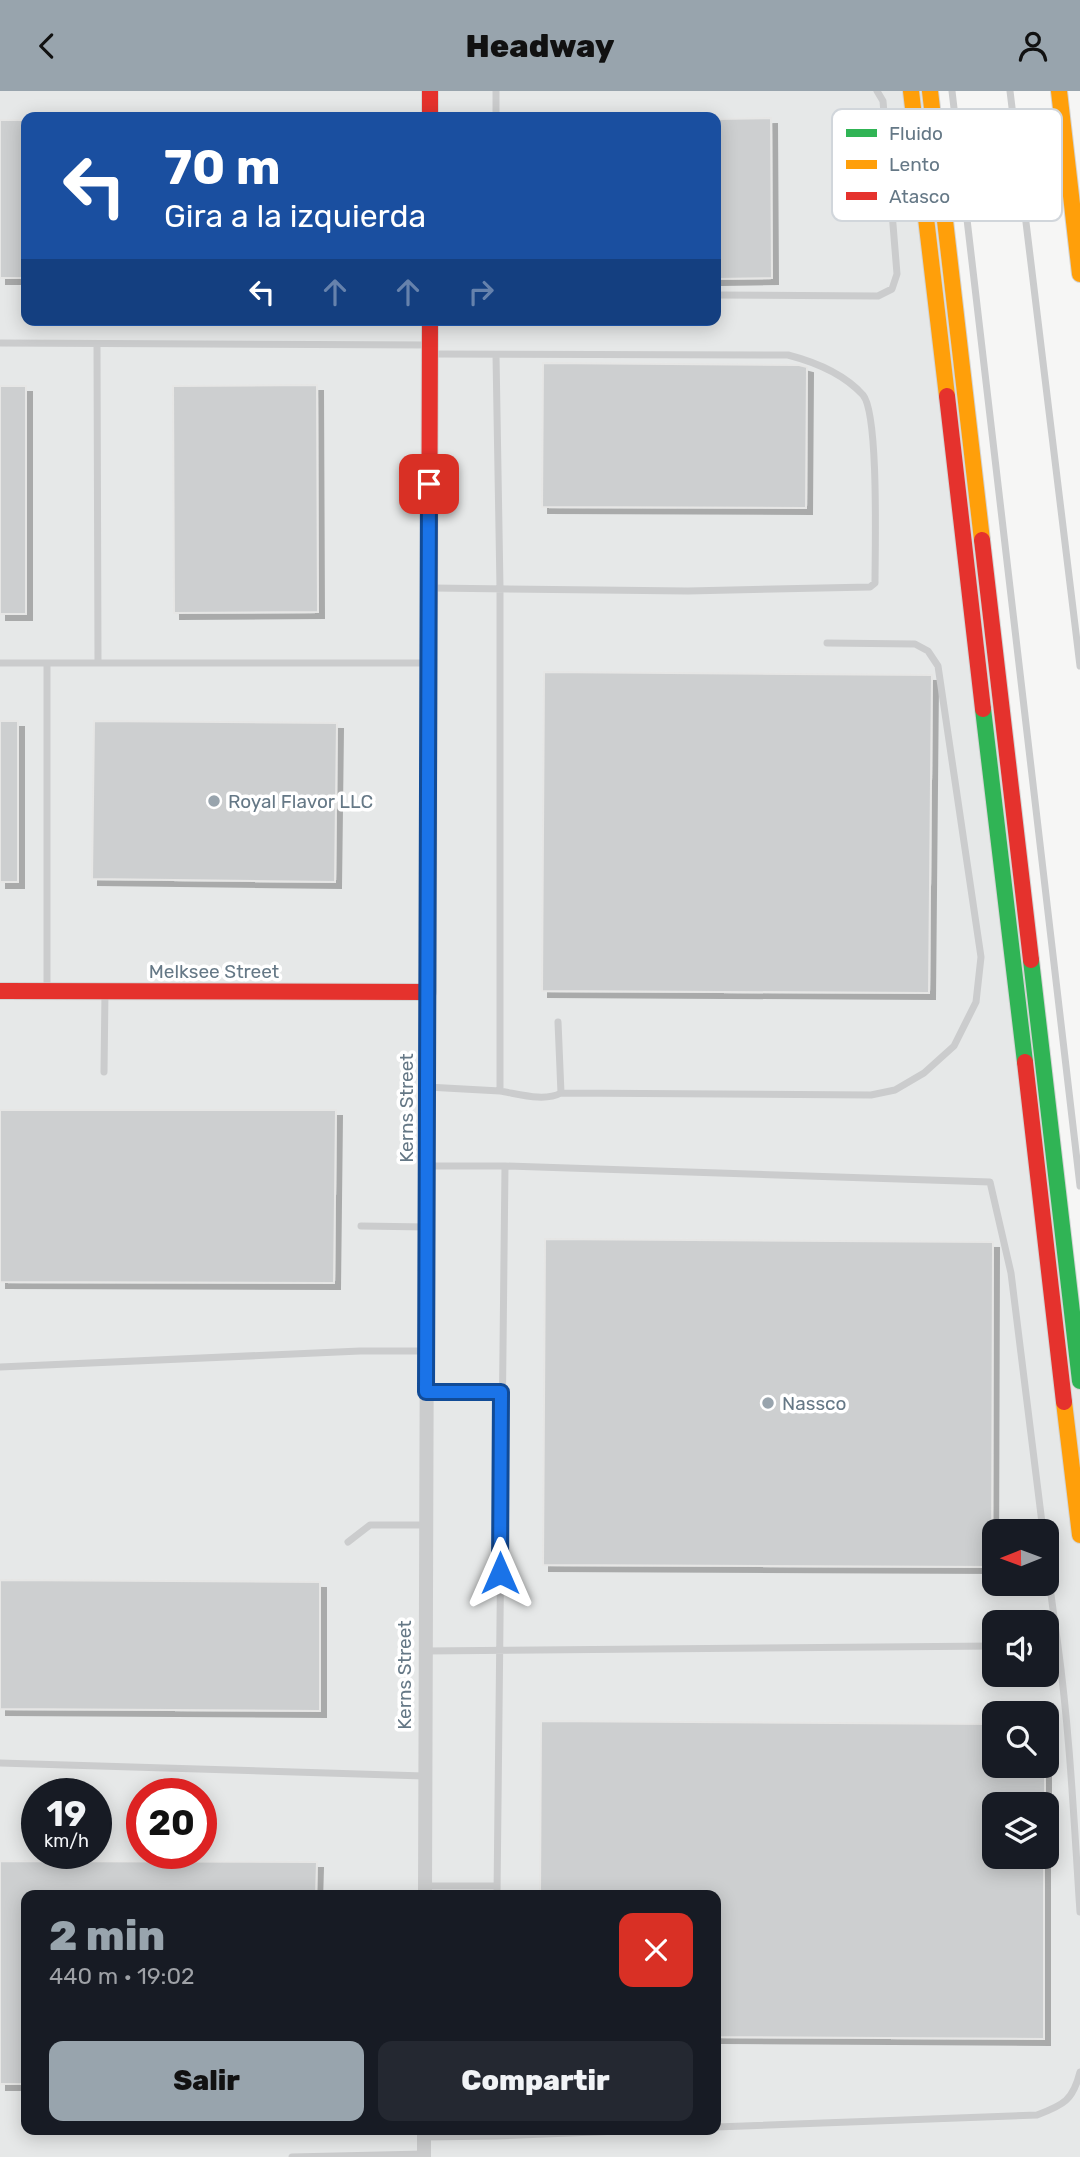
<!DOCTYPE html>
<html lang="es">
<head>
<meta charset="utf-8">
<style>
  body { margin:0; font-family:Rubik,sans-serif; background:#242831; color:#f1f3f6; height:100vh; display:flex; flex-direction:column; font-size:26px; white-space:nowrap }
  * { box-sizing:border-box; margin:0 }
  p { font-size:23px; color:#9ea1a6 }
  .icon { flex:none; width:38px; height:38px; fill:none; stroke:currentColor; stroke-width:2; stroke-linecap:round; stroke-linejoin:round }
  .map { position:relative; flex:1; overflow:hidden }
  .side { position:absolute; left:21px; top:1799px; width:700px; height:245px; display:flex; flex-direction:column; background:#171b24; border-radius:14px; box-shadow:0 4px 18px #0003 }
  .side>* { flex:none }
  .guide { position:absolute; left:21px; top:21px; width:700px; height:214px; border-radius:14px; box-shadow:0 4px 18px #0003; background:#1a4fa0; color:#fff; overflow:hidden }
  .needle { width:46px; rotate:269deg }
  .fabs { position:absolute; left:982px; top:1428px; display:grid; gap:14px }
  .fabs a { display:grid; place-items:center; width:77px; height:77px; border-radius:14px; background:#171b24; box-shadow:0 4px 18px #0003; font-size:35px }
  .speed { position:absolute; left:21px; top:1687px; display:flex; gap:14px; font-size:35px; font-weight:700; text-align:center }
  .speed>* { display:grid; place-content:center; width:91px; height:91px; border-radius:50%; background:#171b24; box-shadow:0 4px 18px #0003; line-height:1 }
  .speed small { font-size:18px; font-weight:400 }
  .speed .limit { border:10px solid #d22; background:#fff; color:#111 }
  .pin { position:absolute; display:grid; place-items:center; width:60px; height:60px; color:#fff; margin:-30px; border-radius:14px; box-shadow:0 4px 10px #0006 }
  .me { position:absolute; width:77px; margin:-38px; rotate:0deg; stroke-linejoin:round; filter:drop-shadow(0 0 5px #0008) }
  .turn { display:flex; align-items:center; gap:24px; height:147px; padding:0 28px; font-size:32px }
  .turn .icon { width:91px; height:91px; stroke-width:2.5 }
  .turn b { display:block; font-size:49px; line-height:60px }
  .lanes { display:flex; align-items:center; height:66px; padding:0 28px; background:#0003; justify-content:center; gap:35px; direction:ltr }
  .lanes .off { opacity:.35 }
  .round { display:grid; place-items:center; flex:none; width:74px; height:74px; border-radius:14px; background:#242831 }
  .summary { display:flex; align-items:center; justify-content:space-between; height:119px; padding:0 28px }
  h1 { font-size:42px; font-weight:800; line-height:52px; color:#98a4ad }
  .primary-button { display:flex; gap:14px; margin-top:auto; padding:14px 28px }
  .primary-button a { flex:1; height:80px; border-radius:14px; background:#98a4ad; color:#111; font-size:28px; font-weight:800; line-height:80px; text-align:center }
  .primary-button a+a { background:#242831; color:#f1f3f6 }
  header { display:flex; justify-content:space-between; align-items:center; height:91px; padding:0 28px; background:#98a4ad; color:#111; font-size:32px; font-weight:800 }
  .map>svg:first-child { display:block }
</style>
</head>
<body>
<header><svg class="icon" aria-label="back" viewBox="0 0 24 24"><path d="M15 5l-7 7 7 7"/></svg>Headway<svg class="icon" aria-label="person" viewBox="0 0 24 24"><circle cx="12" cy="8" r="4"/><path d="M4 21q1-7 8-7t8 7"/></svg></header>
<div class="map">
<svg width="1080" height="2066" viewBox="0 0 1080 2066">
  <defs>
    <filter id="shadow"><feDropShadow dx="6" dy="6" stdDeviation="0" flood-color="#0004"/></filter>
  </defs>
  <rect width="100%" height="100%" fill="#f6f6f5"/>
  <path fill="#e6e8e8" fill-rule="evenodd" d="M0 0H936L1080 1222V2066H0ZM26 26H716V229H26ZM994 1440H1046V1493H994ZM994 1531H1046V1584H994ZM994 1622H1046V1675H994ZM37 1703H96V1762H37ZM142 1703H201V1762H142ZM994 1713H1046V1766H994ZM26 1804H716V2039H26Z"/>
  <path fill="#cdcfd0" stroke="#e6e6e5" stroke-width="2" filter="url(#shadow)" d="M771 27 772 187 716 188V28Z
    M0 29H26V187H0Z
    M543 272 799 274 807 276 806 417 542 416Z
    M317 294 318 521 174 522 173 295Z
    M0 295H26V523H0Z
    M544 581 932 584 929 902 542 900Z
    M0 630H18V791H0Z
    M94 630 337 632 335 791 92 788Z
    M0 1019H336L334 1192 0 1191Z
    M545 1148 993 1151 992 1476 543 1474Z
    M0 1489 320 1491V1620L0 1618Z
    M541 1630 994 1633V1675H1045V1713H994V1766H1044V1948L716 1946V1804H540Z
    M0 1770 317 1771 316 1804H26V1993H0Z"/>
  <g fill="none" stroke-linecap="round" stroke-linejoin="round">
    <defs>
      <path id="fast" d="M983 618 1025 971
        M1031 869 1080 1290"/>
      <path id="slow" d="M911 0 947 305
        M930 0 982 449
        M1059 0 1080 183
        M428 808 429 535
        M1064 1311 1080 1444"/>
      <path id="jam" d="M430 0V26
        M947 305 983 618
        M982 449 1031 869
        M429 535 430 229
        M0 900 428 901V808
        M1025 971 1064 1311"/>
    </defs>
    <use href="#fast" stroke="#d3d4d4" stroke-width="18"/>
    <use href="#slow" stroke="#d3d4d4" stroke-width="18"/>
    <use href="#jam" stroke="#d3d4d4" stroke-width="18"/>
    <path stroke="#cbcccd" stroke-width="7" d="M952 0 1080 1095
      M1010 0 1080 575
      M496 26V0
      M716 204 878 205 892 198 897 183 883 10 877 0
      M0 252 429 254
      M97 253 98 572
      M432 263 788 264C815 271 844 283 863 304 879 323 875 460 875 492L870 496 688 500 433 497
      M0 572H428
      M47 572V897
      M558 931 561 1002
      M104 981 105 901
      M427 996 500 1000V497L496 264
      M500 1000C519 1003 544 1011 561 1002L871 1004 895 999 924 982 954 955 976 911 981 866 938 575 928 560 915 553 827 552
      M428 1075H505L497 1804
      M505 1075 990 1091 1011 1182 1043 1440
      M361 1135 427 1136
      M0 1276 360 1260H426
      M427 1301H501
      M348 1451 370 1434H426
      M1046 1467 1058 1555
      M1046 1555H1058C1070 1643 1074 1732 1080 1821
      M426 1560 994 1555
      M0 1672 424 1685
      M425 1795H497
      M716 2036 1037 2024C1064 2014 1073 2009 1080 1981
      M496 2039V2045L645 2039
      M424 2046 496 2045
      M292 2066 424 2063"/>
    <path stroke="#cbcccd" stroke-width="14" d="M425 1804 428 901
      M424 2066V2039"/>
    <use href="#fast" stroke="#30b455" stroke-width="16"/>
    <use href="#slow" stroke="#ff9f0a" stroke-width="16"/>
    <use href="#jam" stroke="#e5322d" stroke-width="16"/>
  </g>
  <g fill="none" stroke-linecap="round" stroke-linejoin="round">
    <defs>
      <path id="route" d="M429 393 426 1301H501L500 1482"/>
    </defs>
    <use href="#route" stroke="#114b97" stroke-width="18"/>
    <use href="#route" stroke="#1a73e8" stroke-width="12"/>
  </g>
  <g fill="#98a4ad" stroke="#fff" stroke-width="2.5">
    <circle cx="214" cy="710" r="7"/>
    <circle cx="768" cy="1312" r="7"/>
  </g>
  <g text-anchor="middle" dominant-baseline="central" stroke-width="7" stroke-linejoin="round" paint-order="stroke">
    <g font-size="19" fill="#657886" stroke="#fff" text-anchor="start">
      <text x="228" y="710">Royal Flavor LLC</text>
      <text x="782" y="1312">Nassco</text>
    </g>
    <g font-size="19" fill="#657886" stroke="#fff">
      <text x="214" y="880">Melksee Street</text>
      <text transform="translate(406 1017) rotate(-90)">Kerns Street</text>
      <text transform="translate(404 1584) rotate(-90)">Kerns Street</text>
    </g>
  </g>
  <rect x="832" y="18" width="230" height="112" rx="10" fill="#fff" stroke="#d1d6db" stroke-width="2"/>
  <rect x="846" y="38" width="31" height="8" fill="#30b455"/>
  <rect x="846" y="69" width="31" height="9" fill="#ff9f0a"/>
  <rect x="846" y="101" width="31" height="8" fill="#e5322d"/>
  <g font-size="19" fill="#657886">
    <text x="889" y="49">Fluido</text>
    <text x="889" y="80">Lento</text>
    <text x="889" y="112">Atasco</text>
  </g>
</svg>
<div class="fabs">
<a><svg class="needle" viewBox="-14 -14 28 28"><path d="M0-13l5 13h-10z" fill="#e53935"/><path d="M0 13l5-13h-10z" fill="#9ea1a6"/></svg></a>
<a><svg class="icon" aria-label="sound" viewBox="0 0 24 24"><path d="M4 9h4l5-4v14l-5-4H4zM17 9q2 3 0 6"/></svg></a>
<a><svg class="icon" aria-label="search" viewBox="0 0 24 24"><circle cx="10" cy="10" r="6"/><path d="M15 15l6 6"/></svg></a>
<a><svg class="icon" aria-label="layers" viewBox="0 0 24 24"><path d="M12 4l9 5-9 5-9-5zM3 14l9 5 9-5"/></svg></a>
</div>
<div class="speed"><div>19<small>km/h</small></div><div class="limit">20</div></div>
<div class="pin" style="left:429px;top:393px;background:#d93025"><svg class="icon" aria-label="arrive" viewBox="0 0 24 24"><path d="M6 21V4h12l-3 4 3 4H6"/></svg></div>
<svg class="me" style="left:500px;top:1482px" viewBox="-20 -20 40 40"><path d="M0-17L14 15 0 8-14 15z" fill="#1a73e8" stroke="#fff" stroke-width="4"/></svg>
<div class="guide">
<div class="turn"><svg class="icon" aria-label="left" viewBox="0 0 24 24"><path d="M17 20v-9H6M10 6l-5 5 5 5"/></svg><div><b>70 m</b>Gira a la izquierda</div></div>
<div class="lanes"><svg class="icon" aria-label="left" viewBox="0 0 24 24"><path d="M17 20v-9H6M10 6l-5 5 5 5"/></svg><svg class="icon off" aria-label="ahead" viewBox="0 0 24 24"><path d="M12 20V5M6 11l6-6 6 6"/></svg><svg class="icon off" aria-label="ahead" viewBox="0 0 24 24"><path d="M12 20V5M6 11l6-6 6 6"/></svg><svg class="icon off" aria-label="right" viewBox="0 0 24 24"><path d="M7 20v-9h11M14 6l5 5-5 5"/></svg></div>
</div>
<section class="side">
<div class="summary"><div><h1>2 min</h1><p>440 m · 19:02</p></div><a class="round" style="background:#d93025;color:#fff"><svg class="icon" aria-label="close" viewBox="0 0 24 24"><path d="M6 6l12 12M18 6L6 18"/></svg></a></div>
<div class="primary-button"><a>Salir</a><a>Compartir</a></div>
</section>
</div>
</body>
</html>
